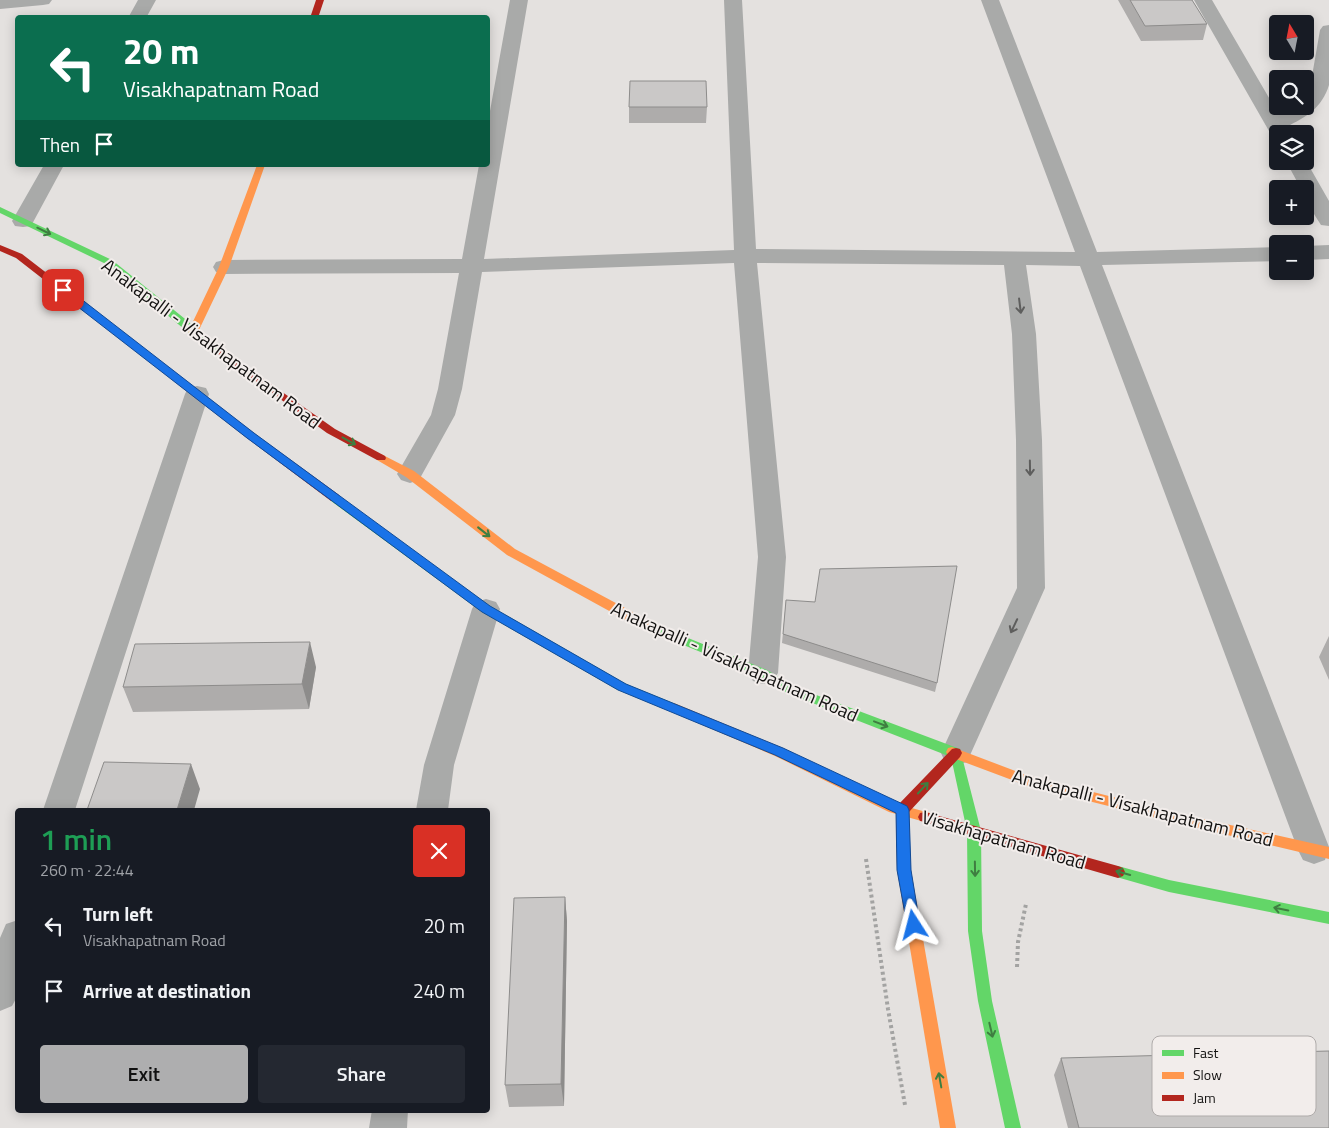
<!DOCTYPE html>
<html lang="en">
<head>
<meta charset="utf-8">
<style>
  body { margin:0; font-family:"Titillium Web",sans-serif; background:#242831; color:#f1f3f6; height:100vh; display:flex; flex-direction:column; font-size:19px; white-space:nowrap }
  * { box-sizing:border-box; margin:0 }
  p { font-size:16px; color:#9ea1a6 }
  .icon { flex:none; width:28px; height:28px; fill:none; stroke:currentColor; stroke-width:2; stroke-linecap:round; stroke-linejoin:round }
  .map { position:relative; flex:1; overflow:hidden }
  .panel { position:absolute; left:15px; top:808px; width:475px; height:305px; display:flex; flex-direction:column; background:#171b24; border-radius:5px; box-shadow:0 2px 12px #0003 }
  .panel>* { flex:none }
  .hud { position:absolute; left:15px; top:15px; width:475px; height:152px; border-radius:5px; box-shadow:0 2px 12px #0003; background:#0b6e4f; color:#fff; overflow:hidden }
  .needle { width:32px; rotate:350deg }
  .fabs { position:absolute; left:1269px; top:15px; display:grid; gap:10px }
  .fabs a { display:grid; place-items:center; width:45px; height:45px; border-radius:5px; background:#171b24; box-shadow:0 2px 12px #0003; font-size:25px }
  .pin { position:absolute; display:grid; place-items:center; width:42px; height:42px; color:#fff; margin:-21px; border-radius:10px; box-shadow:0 2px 8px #0006 }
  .me { position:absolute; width:55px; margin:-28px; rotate:351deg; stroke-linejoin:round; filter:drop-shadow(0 0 4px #0008) }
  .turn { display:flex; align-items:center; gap:18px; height:105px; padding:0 25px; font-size:22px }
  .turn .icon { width:65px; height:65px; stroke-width:2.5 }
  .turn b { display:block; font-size:35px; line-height:42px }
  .then { display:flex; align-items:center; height:48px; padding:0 25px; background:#0003; gap:10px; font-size:19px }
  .round { display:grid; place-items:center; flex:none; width:52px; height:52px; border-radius:5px; background:#242831 }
  .headline { display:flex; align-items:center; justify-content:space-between; height:85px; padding:0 25px }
  h1 { font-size:30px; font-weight:600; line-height:38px; color:#1e9e55 }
  .primary-button { display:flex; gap:10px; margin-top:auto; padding:10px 25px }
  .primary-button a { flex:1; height:58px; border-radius:5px; background:#aeaeaf; color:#111; font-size:20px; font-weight:600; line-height:58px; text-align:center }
  .primary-button a+a { background:#242831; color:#f1f3f6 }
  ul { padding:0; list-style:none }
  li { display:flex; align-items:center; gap:15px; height:65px; padding:0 25px }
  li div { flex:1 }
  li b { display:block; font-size:19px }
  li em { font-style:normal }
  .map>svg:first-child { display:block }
</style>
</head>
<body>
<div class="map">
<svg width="1329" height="1128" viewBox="0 0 1329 1128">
  <rect width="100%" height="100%" fill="#e4e1df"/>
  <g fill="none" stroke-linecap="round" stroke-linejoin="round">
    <path stroke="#a3a3a2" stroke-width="4" stroke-dasharray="3 3" stroke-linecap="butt" d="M866 859 888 1009 905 1105
      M1017 967 1018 942 1026 904"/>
    <path fill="#a9aaa9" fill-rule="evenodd" d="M0 0H52L49 4 43 5 0 9Z
      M138 0H156L146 18H128Z
      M510 0H528L484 259 734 250 724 0H742L756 249 1075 252 981 0H999L1097 252 1278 247V261L1102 265 1329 847 1325 860 1314 864 1303 860 1298 850 1080 266 1026 265 1036 334 1042 440 1045 588 971 753 967 762 956 765 945 762 941 753 1017 588 1016 440 1012 334 1004 265 757 263 786 557 778 673 773 681 763 684 753 681 748 673 758 557 734 263 482 272 462 389 455 415 419 480 410 483 401 480 397 474 431 415 438 389 459 273 224 274 216 272 213 267 216 262 224 260 462 259 479 165H488V122Z
      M1194 0H1212L1279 115 1295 106H1305V97L1312 76 1320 30 1323 26 1329 25V85C1322 108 1306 117 1286 127L1290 134H1278V139L1273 138Z
      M1305 159 1329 201V226L1321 225C1314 214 1305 201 1305 189H1301L1286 161H1305Z
      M44 165H64L31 226 23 227 15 226 12 221Z
      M1329 245V259L1305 260V246Z
      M197 386 206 388 209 394 75 810H43L185 394 188 388Z
      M486 599 496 602 500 609 454 765 448 810H416L424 765 472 609 476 602Z
      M18 920V995L12 1006 0 1011V938L6 924Z
      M372 1110H408L407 1128H369Z"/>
    <path fill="#63d668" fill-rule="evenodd" d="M0 207 112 260 226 352 224 354H218L190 334 106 264 0 213Z
      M335 494 490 606 626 684 678 705 680 708 678 711 674 713 670 711 618 690 482 612 331 501 330 498 331 495Z
      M651 623 767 670 795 687 960 749 981 831 982 931 992 1001 1021 1128H1005L978 1001 968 931 967 831 951 757 787 693 759 676 647 630 645 627 647 624Z
      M1118 866 1169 880 1329 912V924L1169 892 1113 876 1111 872 1113 868Z"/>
    <path fill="#ff974d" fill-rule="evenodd" d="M257 165H265L229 267 198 332 196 334H190L188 332 219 267Z
      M381 454 414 471 515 549 655 624 657 627 655 630 651 631 633 624 507 555 406 477 377 460 376 458 377 456Z
      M674 703 783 748 897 804 930 813 932 817 930 821 925 822 889 812 775 756 670 711 668 708 670 705Z
      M952 747 1026 775 1172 812 1329 847V859L1172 822 1025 785 948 756 946 752 948 748Z
      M903 840 908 842 910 846 911 870 956 1128H940L897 870 896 846 898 842Z"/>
    <path fill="#b3261e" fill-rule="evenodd" d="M316 0H324L318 18H310Z
      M0 245 22 254 255 434 339 495 340 498 339 501H331L247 438 16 258 0 251Z
      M221 349 335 429 385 456 386 458 385 460H377L327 433 218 354 216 352 218 350Z
      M956 748 960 749 962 753 960 757 909 812 910 846 908 850 903 852 898 850 896 846V810L897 806 952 749Z
      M925 812 1118 866 1123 868 1125 872 1123 876 1118 878 925 822 920 821 918 817 920 813Z"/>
  </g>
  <path fill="#aeacab" d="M1118 0H1192L1207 24 1203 40 1141 41Z
    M629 107H707L706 123H629Z
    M372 165H434L372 166Z
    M786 600 937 683 935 692 782 643Z
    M1329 636V680L1319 657Z
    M316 667 309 709 133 712 123 687Z
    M565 897 567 921 564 1106 509 1107 505 1085Z
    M1061 1058 1329 1128H1068L1054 1075Z"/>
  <path fill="#8d8c8b" d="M310 642 316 667 309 709 302 684Z
    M191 764 200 789 194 810H177Z
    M565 897 567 921 564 1106 561 1084Z"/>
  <path fill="#cac8c7" stroke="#8d8c8b" d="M1130 0H1192L1207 24 1145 26Z
    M630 81H706L707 107H629Z
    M957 566 937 683 783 634 786 600 815 602 820 569Z
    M310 642 302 684 123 687 135 644Z
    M104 762 191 764 177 810H87Z
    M565 897 561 1084 505 1085 514 898Z
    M1329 1051V1128H1079L1061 1058Z"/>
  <defs><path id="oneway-shaft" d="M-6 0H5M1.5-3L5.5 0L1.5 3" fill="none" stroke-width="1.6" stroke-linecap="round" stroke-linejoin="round" transform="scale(1.25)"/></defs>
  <g stroke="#3f7e41">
    <use href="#oneway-shaft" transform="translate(44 231) rotate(26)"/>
    <use href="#oneway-shaft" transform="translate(349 441) rotate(29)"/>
    <use href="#oneway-shaft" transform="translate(484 532) rotate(38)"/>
    <use href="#oneway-shaft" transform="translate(881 724) rotate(21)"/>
    <use href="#oneway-shaft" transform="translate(923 788) rotate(-47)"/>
    <use href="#oneway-shaft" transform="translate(975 869) rotate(89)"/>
    <use href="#oneway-shaft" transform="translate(1123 873) rotate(-164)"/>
    <use href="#oneway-shaft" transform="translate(1281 909) rotate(-169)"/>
    <use href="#oneway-shaft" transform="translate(991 1030) rotate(77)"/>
    <use href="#oneway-shaft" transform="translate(940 1080) rotate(-100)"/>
  </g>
  <g stroke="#5e5e5d">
    <use href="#oneway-shaft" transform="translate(1020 306) rotate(83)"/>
    <use href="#oneway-shaft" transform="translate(1030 468) rotate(89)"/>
    <use href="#oneway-shaft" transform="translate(1014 626) rotate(115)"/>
  </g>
  <path fill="#1a73e8" stroke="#114b97" d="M60 288H67L254 433 490 606 626 684 783 748 907 806 909 810 911 870 920 925 918 930 914 931 909 930 907 925 897 870 896 813 775 755 618 690 482 612 247 438 60 293Z"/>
  <g text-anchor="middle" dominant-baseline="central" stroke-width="4" stroke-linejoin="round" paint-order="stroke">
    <g font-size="19" fill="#131211" stroke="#f2edeb">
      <text transform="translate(212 343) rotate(37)">Anakapalli - Visakhapatnam Road</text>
      <text transform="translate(735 661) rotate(24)">Anakapalli - Visakhapatnam Road</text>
      <text transform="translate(1143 807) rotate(14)">Anakapalli - Visakhapatnam Road</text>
      <text transform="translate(1004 839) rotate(16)">Visakhapatnam Road</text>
    </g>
  </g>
  <rect x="1152" y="1036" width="164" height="80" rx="8" fill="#f2edeb" stroke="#afabaa" stroke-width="1"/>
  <rect x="1162" y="1050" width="22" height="6" fill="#63d668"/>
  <rect x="1162" y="1072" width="22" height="7" fill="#ff974d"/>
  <rect x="1162" y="1095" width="22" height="6" fill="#b3261e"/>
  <g font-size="14" fill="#131211">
    <text x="1193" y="1058">Fast</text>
    <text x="1193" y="1080">Slow</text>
    <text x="1193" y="1103">Jam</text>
  </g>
</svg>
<div class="fabs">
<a><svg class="needle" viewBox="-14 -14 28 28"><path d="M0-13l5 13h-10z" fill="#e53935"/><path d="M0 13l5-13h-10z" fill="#9ea1a6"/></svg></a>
<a><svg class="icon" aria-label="search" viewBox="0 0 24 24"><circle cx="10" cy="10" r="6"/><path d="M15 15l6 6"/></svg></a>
<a><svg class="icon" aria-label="layers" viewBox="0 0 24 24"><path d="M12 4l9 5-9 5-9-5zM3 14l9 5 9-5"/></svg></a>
<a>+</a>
<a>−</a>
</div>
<div class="pin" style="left:63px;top:290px;background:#d93025"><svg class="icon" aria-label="arrive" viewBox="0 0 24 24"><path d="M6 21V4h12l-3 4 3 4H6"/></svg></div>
<svg class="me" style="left:914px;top:925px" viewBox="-20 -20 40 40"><path d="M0-17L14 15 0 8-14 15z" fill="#1a73e8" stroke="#fff" stroke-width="4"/></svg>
<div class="hud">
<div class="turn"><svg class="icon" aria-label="left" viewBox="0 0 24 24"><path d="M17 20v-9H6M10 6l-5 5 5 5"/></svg><div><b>20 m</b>Visakhapatnam Road</div></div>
<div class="then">Then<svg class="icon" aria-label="arrive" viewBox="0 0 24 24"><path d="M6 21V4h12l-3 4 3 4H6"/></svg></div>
</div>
<section class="panel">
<div class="headline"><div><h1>1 min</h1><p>260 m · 22:44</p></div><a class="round" style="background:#d93025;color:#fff"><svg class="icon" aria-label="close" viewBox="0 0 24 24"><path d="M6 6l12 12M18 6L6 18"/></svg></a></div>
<ul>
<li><svg class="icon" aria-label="left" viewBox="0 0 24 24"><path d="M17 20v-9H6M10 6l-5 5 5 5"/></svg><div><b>Turn left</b><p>Visakhapatnam Road</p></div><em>20 m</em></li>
<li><svg class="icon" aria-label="arrive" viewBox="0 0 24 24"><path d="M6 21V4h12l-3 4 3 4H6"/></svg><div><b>Arrive at destination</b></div><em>240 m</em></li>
</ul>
<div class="primary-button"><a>Exit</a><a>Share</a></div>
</section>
</div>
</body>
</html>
